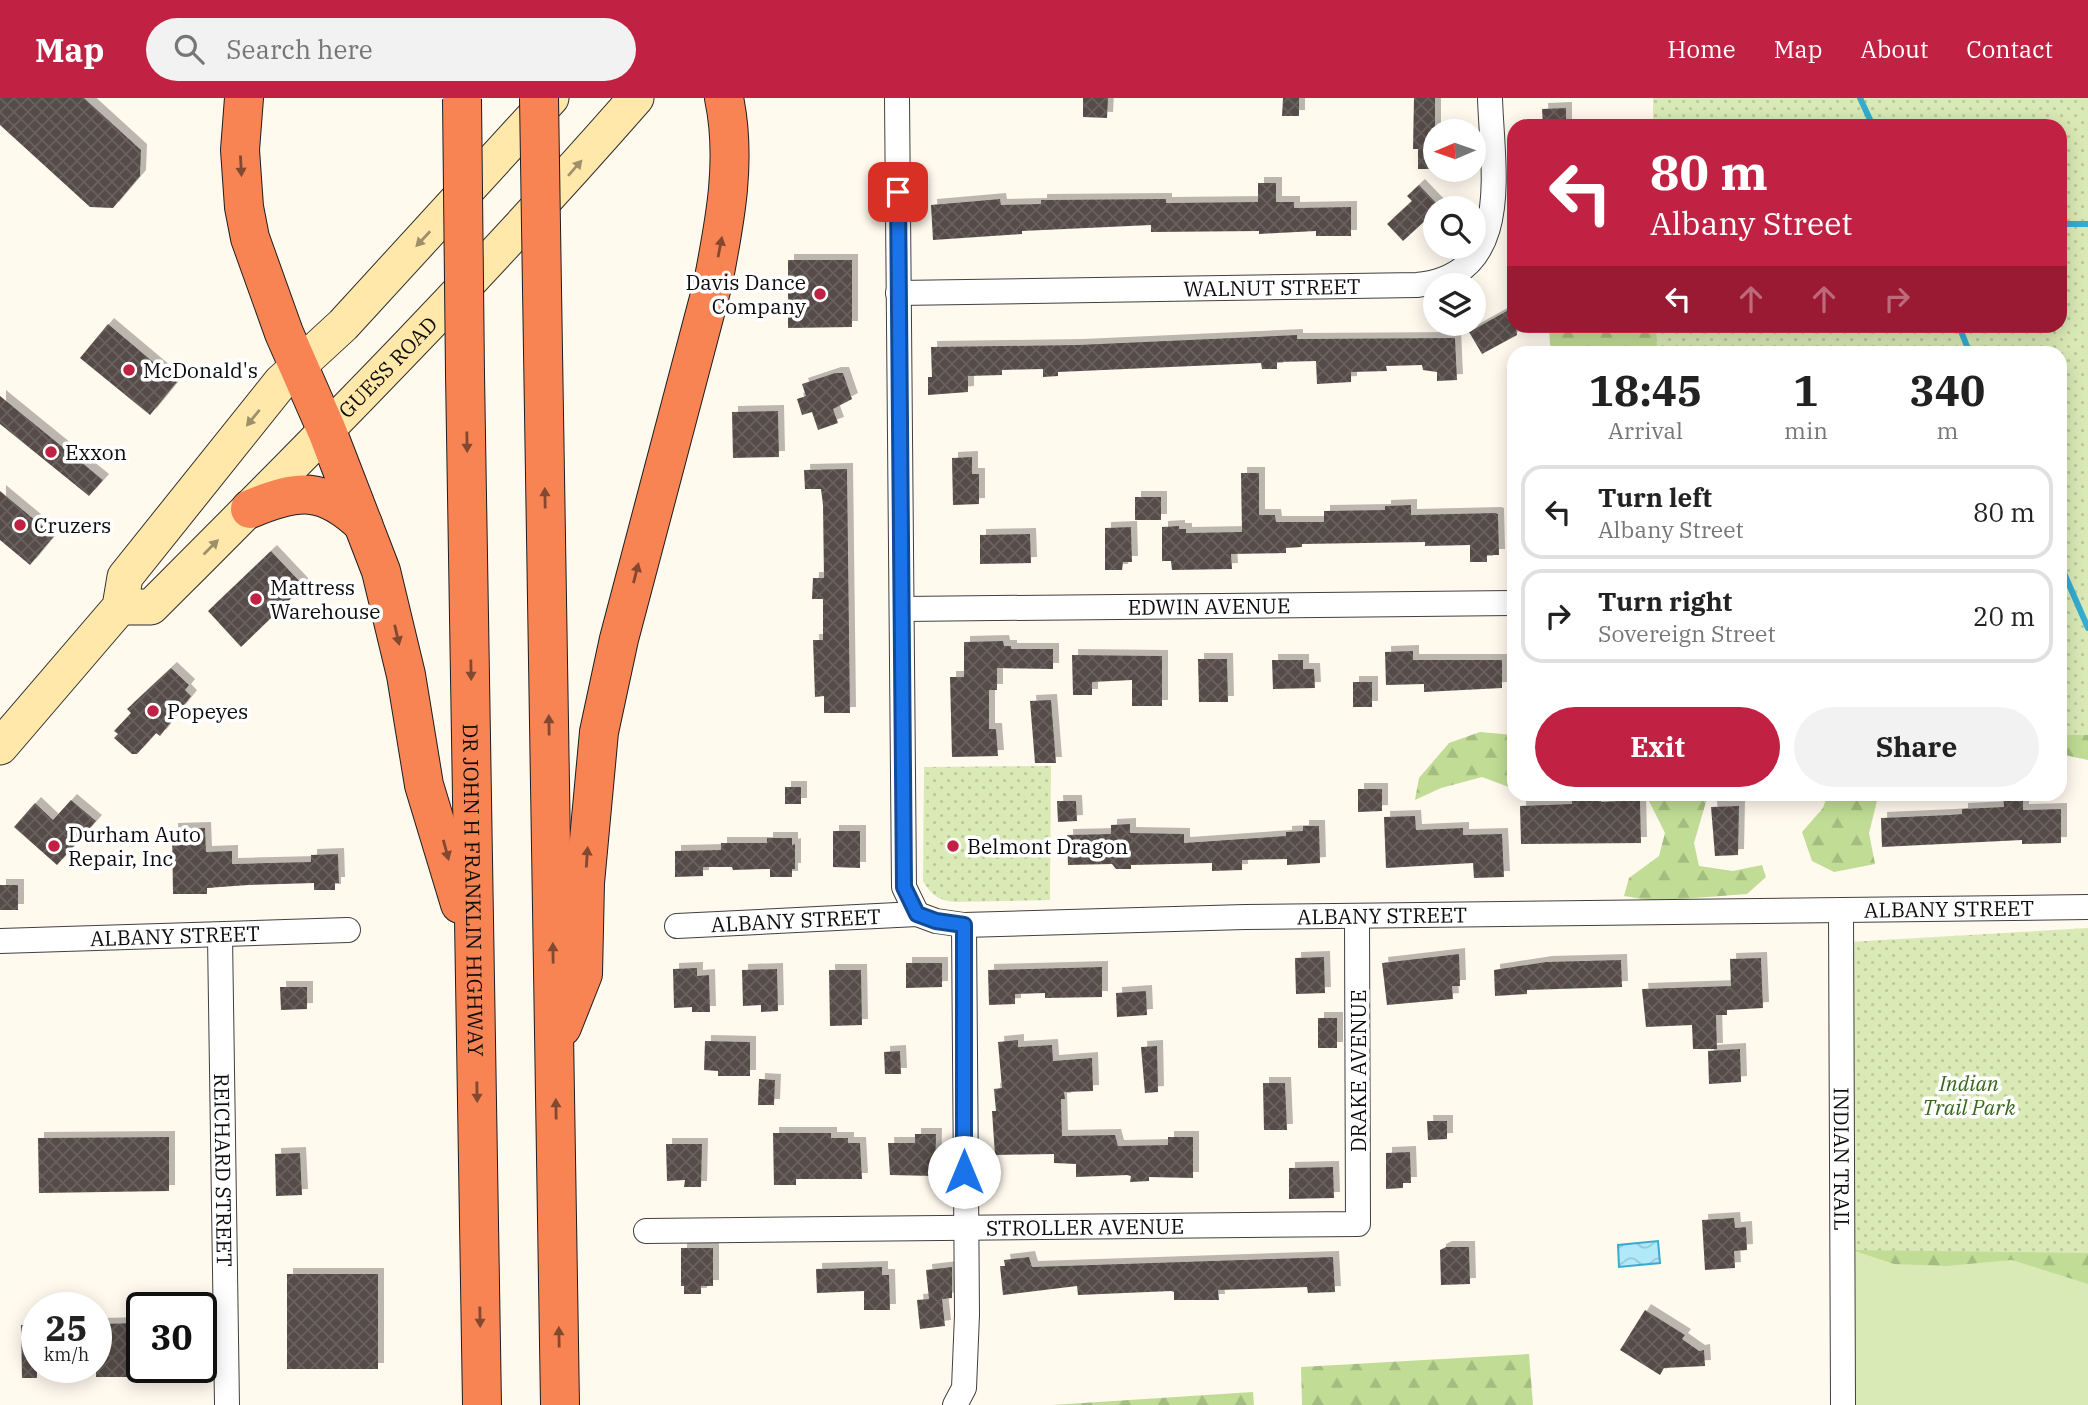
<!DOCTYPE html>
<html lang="en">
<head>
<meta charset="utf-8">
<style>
  body { margin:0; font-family:"IBM Plex Serif",serif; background:#f2f2f2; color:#222; height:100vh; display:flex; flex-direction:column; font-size:26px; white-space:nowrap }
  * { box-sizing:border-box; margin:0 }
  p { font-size:23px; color:#767676 }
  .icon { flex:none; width:38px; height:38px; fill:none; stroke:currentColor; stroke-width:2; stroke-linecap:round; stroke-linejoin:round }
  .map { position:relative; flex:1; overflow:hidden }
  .sheet { position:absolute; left:1507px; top:248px; width:560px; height:455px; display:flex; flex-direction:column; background:#fff; border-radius:21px; box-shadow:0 4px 18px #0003 }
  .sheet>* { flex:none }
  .top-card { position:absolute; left:1507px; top:21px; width:560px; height:214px; border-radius:21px; box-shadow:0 4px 18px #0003; background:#c12142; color:#fff; overflow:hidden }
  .needle { width:46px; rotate:268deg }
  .buttons { position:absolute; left:1423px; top:21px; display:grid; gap:14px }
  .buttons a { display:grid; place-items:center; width:63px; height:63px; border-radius:50%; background:#fff; box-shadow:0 4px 18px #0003; font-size:35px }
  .speed { position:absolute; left:21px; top:1194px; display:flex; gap:14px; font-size:35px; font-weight:700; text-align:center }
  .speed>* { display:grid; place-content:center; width:91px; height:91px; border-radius:50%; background:#fff; box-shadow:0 4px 18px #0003; line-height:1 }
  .speed small { font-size:18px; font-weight:400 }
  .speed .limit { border:4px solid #111; border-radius:10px; background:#fff; color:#111 }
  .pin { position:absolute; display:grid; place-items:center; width:60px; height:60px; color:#fff; margin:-30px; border-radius:14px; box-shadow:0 4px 10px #0006 }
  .me { position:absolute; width:77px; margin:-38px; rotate:0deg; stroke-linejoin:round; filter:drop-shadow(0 0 5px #0008) }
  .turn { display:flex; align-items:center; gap:24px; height:147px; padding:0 28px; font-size:32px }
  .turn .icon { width:91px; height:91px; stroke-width:2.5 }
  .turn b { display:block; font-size:49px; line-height:60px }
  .lanes { display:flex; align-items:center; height:66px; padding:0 28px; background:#0003; justify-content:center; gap:35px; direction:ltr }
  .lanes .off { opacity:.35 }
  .eta { display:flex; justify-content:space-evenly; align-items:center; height:119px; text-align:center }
  .eta b { font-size:42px; font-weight:800; line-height:49px }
  .action { display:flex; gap:14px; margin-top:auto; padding:14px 28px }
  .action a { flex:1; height:80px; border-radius:42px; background:#c12142; color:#fff; font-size:28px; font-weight:800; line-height:80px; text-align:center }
  .action a+a { background:#f2f2f2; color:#222 }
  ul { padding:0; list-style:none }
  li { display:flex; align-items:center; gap:21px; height:94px; margin:0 14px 10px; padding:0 14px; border:4px solid #e0e0e0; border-radius:21px }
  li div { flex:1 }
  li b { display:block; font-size:26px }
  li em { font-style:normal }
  header { display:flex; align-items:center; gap:42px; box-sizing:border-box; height:98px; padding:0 35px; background:#c12142; color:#fff }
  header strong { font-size:33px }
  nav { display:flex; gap:38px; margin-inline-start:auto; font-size:24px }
  .search { width:490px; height:63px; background:#f2f2f2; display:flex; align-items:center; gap:18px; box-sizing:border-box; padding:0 24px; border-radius:38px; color:#767676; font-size:26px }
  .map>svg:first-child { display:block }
</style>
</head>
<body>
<header>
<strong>Map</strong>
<div class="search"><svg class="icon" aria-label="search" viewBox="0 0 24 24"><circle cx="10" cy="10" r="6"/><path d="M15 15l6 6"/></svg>Search here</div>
<nav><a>Home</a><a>Map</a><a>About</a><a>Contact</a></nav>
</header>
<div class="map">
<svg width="2088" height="1307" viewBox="0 0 2088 1307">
  <defs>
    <pattern id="forest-firs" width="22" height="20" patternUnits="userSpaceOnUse" patternTransform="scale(1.75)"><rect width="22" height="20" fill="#c0dc95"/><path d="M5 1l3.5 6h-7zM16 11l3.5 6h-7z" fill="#a4bc7f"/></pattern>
    <pattern id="park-dots" width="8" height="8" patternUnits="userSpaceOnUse" patternTransform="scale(1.75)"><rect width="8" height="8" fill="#daeab6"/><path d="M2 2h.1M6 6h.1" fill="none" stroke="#bac89b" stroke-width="1.8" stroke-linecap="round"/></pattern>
    <pattern id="water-waves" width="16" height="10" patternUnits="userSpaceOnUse" patternTransform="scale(1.75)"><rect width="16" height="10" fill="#b1e9f8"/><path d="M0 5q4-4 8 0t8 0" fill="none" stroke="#97c7d3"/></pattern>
    <pattern id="building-cross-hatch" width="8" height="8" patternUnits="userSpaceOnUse" patternTransform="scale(1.75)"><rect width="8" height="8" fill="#564c49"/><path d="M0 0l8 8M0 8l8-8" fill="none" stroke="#69615f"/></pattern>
    <filter id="shadow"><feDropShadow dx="6" dy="-6" stdDeviation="0" flood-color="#0004"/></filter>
  </defs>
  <rect width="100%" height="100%" fill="#fff9ee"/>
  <path fill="#daeab6" d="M1852 1152 2088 1155V1307H1854Z"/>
  <path fill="url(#forest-firs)" d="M1549 228H1926L1937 255H1560L1550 247Z
    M2060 520 2088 582V662L2060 656Z
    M1480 634 1514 637V691L1482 679 1441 690 1415 702 1419 680 1449 645Z
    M1828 696H1914V697L1877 703 1869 735 1875 766 1834 774 1812 763 1802 734 1823 710Z
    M1646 697H1708L1694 745 1699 768 1733 773 1762 767 1766 779 1747 796 1654 803 1624 798 1629 780 1659 758 1665 735Z
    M2088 1096V1186L2012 1162 1946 1168 1894 1166 1852 1152Z
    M1529 1256 1533 1307H1302L1301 1269Z
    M1253 1294 1254 1307H1052Z"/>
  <path fill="url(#park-dots)" d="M1653 0H2088V637H2060V256L1657 255 1656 228H2060V28H1653Z
    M1051 668 1050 802 957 804C940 803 932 798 923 783L924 669Z
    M2088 830V1155L1852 1152 1848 844Z"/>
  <path fill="url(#water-waves)" stroke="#36acd1" stroke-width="2" d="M1658 1143 1660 1165 1619 1169 1618 1147Z"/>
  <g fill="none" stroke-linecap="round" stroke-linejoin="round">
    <path stroke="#36acd1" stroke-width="6" d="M1860 0 1873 28
      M2060 126H2088
      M1959 228 1970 256
      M2060 466 2088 530"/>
  </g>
  <path fill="url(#building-cross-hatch)" filter="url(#shadow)" d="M0 0H84L141 52 140 78 113 110 90 109 0 27Z
    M1083 0H1108L1107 20 1083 19Z
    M1283 0H1299V18H1282Z
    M1414 0H1435V71H1418V51H1413Z
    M1566 10V28H1543L1542 11Z
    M1258 85H1276V104H1294V110L1351 109V138H1316V133L1259 136V133L1151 134V127L1022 133V136L933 142 931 107 1000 101 1001 107 1041 106V102L1166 101V105L1258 104Z
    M1419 87 1440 109 1403 143 1387 126 1412 103 1407 98Z
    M788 162H852V229L788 230Z
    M1514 209 1517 237 1482 256 1469 234Z
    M108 226 177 284 150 317 80 260Z
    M1297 237V241L1455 240 1457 282 1437 283V274L1423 272 1422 267 1386 268 1387 273 1351 274V284L1317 286 1316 263 1277 264V271H1262L1261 265 1058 274V278L1043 279V271L1002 272V277L968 278V294L928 297V279H932L931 249 1077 247Z
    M835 275H843L852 301 833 311 838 325 818 332 812 314 802 317 797 301 806 298 802 286Z
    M0 298 103 382 89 398 0 326Z
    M778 313 779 359 733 360 732 314Z
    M972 359V376H979V406L953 407 952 360Z
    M847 371 850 615H824V598L815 599 813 542H823V501H812L813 480H824L823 407 821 391H805L804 372Z
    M1241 375H1259V417H1275L1276 424H1324V413L1385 412V408L1411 407V417L1495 415 1498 416 1499 457H1487V464H1470V447L1425 448V444L1302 446V449L1286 450V455L1231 456 1232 471 1172 472 1171 463H1162V429L1179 428V431H1186V435L1242 434Z
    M0 393 54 438 30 467 0 442Z
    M1135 399H1161V422H1135Z
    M1131 429 1132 464H1123L1122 472H1105V430Z
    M1030 436 1031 465 980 466V437Z
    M271 453 304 488 241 549 208 513Z
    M1003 543 1004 548H1011V551H1053V571L997 570V592H989V631H996L998 658 952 659 950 579H964V544Z
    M1413 553V562H1502V590L1424 594V586L1386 587 1385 554Z
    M1072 557 1162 558V608H1132V582L1092 584V597H1073Z
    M1198 561H1227L1228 604H1199Z
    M1272 562H1303V571H1314L1315 590 1273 591Z
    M171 570 189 587 185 592 191 598 160 638 156 635 137 656H132L114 640 118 636 114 633 131 615 127 611Z
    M1353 584H1372V609H1353Z
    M1051 602 1056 665H1035L1030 603Z
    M785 689H801V706H785Z
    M1358 691H1382V713L1358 714Z
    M2003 696H2023V712L2061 711V745L2022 746V742L1882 749 1881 720 1949 717 1962 716V711L2004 709Z
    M1601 700V704L1640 702 1641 745 1521 746 1520 708 1572 706V701Z
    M71 702 96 723 57 767 14 729 35 705 53 722Z
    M1057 703H1076L1077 723 1058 724Z
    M1739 708 1738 757 1715 758 1711 709Z
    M1415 718 1416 732 1463 730V737L1502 736 1504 779 1474 780 1473 765 1386 770 1384 719Z
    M1130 726V735L1184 736V745L1286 738V734L1303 733V728H1319L1320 765 1287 767V761L1242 762V772L1212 773V765L1131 767V771H1116L1112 766 1068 767 1067 737 1111 736V727Z
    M205 730 206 754 232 753V766L311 764V757L338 756 339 785H335V792H314V785L248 787 207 790V796H173L172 731Z
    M833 733H860V770L833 769Z
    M767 740H792V747L795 746V771H792V779H770V771H767L733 772 732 769H703V778L675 779V753L721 752V745H767Z
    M0 787H18V812H0Z
    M1459 856 1460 888H1452L1453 901 1387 907 1382 865Z
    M1324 859 1325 895 1296 896 1295 860Z
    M1761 860 1763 910 1727 912V917H1716L1717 951H1693L1692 927 1646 929 1642 891 1731 888 1730 861Z
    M1621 862 1622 889 1527 892V896L1495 898 1494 872 1546 864Z
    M906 865H942V889L906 890Z
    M1102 869V899L1045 900V895L1015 896V906L989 907 988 872Z
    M697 870V878L709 877 710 914H692V909L674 910 673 871Z
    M777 871 778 913 761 914V907L743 908 742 872Z
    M829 872H861L862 927 830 928Z
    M280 889H307V911L281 912Z
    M1146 893 1147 917 1117 919 1116 895Z
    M1318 920H1337V950H1318Z
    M1018 942V949L1052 947 1053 963 1092 960 1093 993 1064 994 1065 1001H1061L1062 1038 1115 1037 1118 1048 1168 1047V1039H1193V1080L1149 1079V1083L1130 1084 1131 1078 1127 1077 1076 1079V1066L1054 1065V1056L995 1057 992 1013H996L994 991 1002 990 998 944Z
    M705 943 750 944V978H718V973L704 972Z
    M1157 948 1158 994 1145 995 1141 949Z
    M1740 951 1741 984 1709 986 1708 953Z
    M900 953 901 976H885L884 954Z
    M759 981 775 982 774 1007H758Z
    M1263 985H1285L1287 1032H1264Z
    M1427 1023H1447V1041L1428 1042Z
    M773 1035H831V1040H848V1045H860L862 1081H796V1087H774Z
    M915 1036H936L935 1078 890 1077 888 1045H915Z
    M169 1039V1093L39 1095 38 1040Z
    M666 1046H702L701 1089H684L685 1082 667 1083Z
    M1410 1054 1411 1085H1403V1090L1386 1091V1055Z
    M300 1055 302 1097 276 1098 275 1056Z
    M1333 1069 1334 1100 1289 1101V1070Z
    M1734 1120 1735 1130 1746 1129 1747 1152 1734 1153 1735 1170 1705 1172 1702 1122Z
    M1446 1149H1469L1470 1186 1441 1187 1440 1152Z
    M681 1150H713V1188H701V1196H684V1188H681Z
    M1029 1159 1032 1169 1333 1159 1335 1194 1308 1195 1307 1189 1218 1192 1219 1202H1174V1194L1171 1193 1078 1197 1077 1188 1003 1197 1000 1168H1005L1004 1162Z
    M882 1169V1177H889L890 1212H864V1193L817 1195 816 1171Z
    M952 1169V1200L942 1201 945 1228 920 1231 917 1202 929 1201 926 1172Z
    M287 1176H378V1271H287Z
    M1645 1212 1685 1237 1682 1241 1699 1253 1704 1252 1705 1268 1664 1270 1660 1277 1620 1252Z
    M142 1225V1279H96V1226Z
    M21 1227H37V1280H22Z"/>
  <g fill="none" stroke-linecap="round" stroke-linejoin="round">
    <defs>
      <g id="minor">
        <path d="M897 0 904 789 917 816"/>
        <path id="s1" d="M898 195 1417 187C1515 177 1492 71 1490 0"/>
        <path id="s2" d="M903 511 1514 505"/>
        <path id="s3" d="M1841 814 1843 1307"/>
        <path id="s4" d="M677 828 917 816 936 823 964 827 1245 819 2088 809"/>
        <path id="s5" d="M220 838 227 1307"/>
        <path id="s6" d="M0 843 348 832"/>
        <path id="s7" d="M646 1133 1358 1126 1357 820"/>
        <path d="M955 1307 964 1290 967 1217 964 827"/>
      </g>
      <g id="secondary">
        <path id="s8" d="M120 509H151L173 487C332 328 488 169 636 0"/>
        <path d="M0 649 120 509 125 479 281 284 343 227 551 0"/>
      </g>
      <g id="motorway">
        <path d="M244 0 240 52 244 109 250 140 284 235 327 333 381 473 406 577 424 687 460 806"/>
        <path d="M542 191 560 1307"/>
        <path id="s9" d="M465 276 482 1307"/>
        <path d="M250 411C298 391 323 388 363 426"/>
        <path d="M562 929 583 876 585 785 599 634 619 541 713 185C725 123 737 62 724 0"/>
      </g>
    </defs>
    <use href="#minor" stroke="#404040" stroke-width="26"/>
    <use href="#secondary" stroke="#2f2f2f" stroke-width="37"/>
    <use href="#motorway" stroke="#1e1e1e" stroke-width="40"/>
    <use href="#minor" stroke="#fff" stroke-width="24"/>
    <use href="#secondary" stroke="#ffe8a9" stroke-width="35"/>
    <use href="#motorway" stroke="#f88453" stroke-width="38"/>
    <defs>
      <path id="motorway-bridge" d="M539 0 542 191
        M462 1 465 276"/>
    </defs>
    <use href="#motorway-bridge" stroke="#1e1e1e" stroke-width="40" stroke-linecap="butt"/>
    <use href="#motorway-bridge" stroke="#f88453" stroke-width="38"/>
  </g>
  <defs><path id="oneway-solid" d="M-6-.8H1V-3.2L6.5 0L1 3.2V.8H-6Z" transform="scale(1.75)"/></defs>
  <g fill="#824830">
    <use href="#oneway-solid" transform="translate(241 68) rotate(87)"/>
    <use href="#oneway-solid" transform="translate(720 149) rotate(-79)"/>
    <use href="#oneway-solid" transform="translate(467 344) rotate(89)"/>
    <use href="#oneway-solid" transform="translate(545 400) rotate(-91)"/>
    <use href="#oneway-solid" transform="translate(636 475) rotate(-76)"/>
    <use href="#oneway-solid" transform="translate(397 537) rotate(77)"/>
    <use href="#oneway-solid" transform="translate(471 572) rotate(89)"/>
    <use href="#oneway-solid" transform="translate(549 627) rotate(-91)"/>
    <use href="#oneway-solid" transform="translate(446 752) rotate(75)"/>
    <use href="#oneway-solid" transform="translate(587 759) rotate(-86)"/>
    <use href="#oneway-solid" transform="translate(553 855) rotate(-91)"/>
    <use href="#oneway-solid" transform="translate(477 994) rotate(89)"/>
    <use href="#oneway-solid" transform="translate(556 1011) rotate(-91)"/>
    <use href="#oneway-solid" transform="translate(480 1219) rotate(89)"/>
    <use href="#oneway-solid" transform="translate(559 1239) rotate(-91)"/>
  </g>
  <g fill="#9e906b">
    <use href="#oneway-solid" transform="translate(575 70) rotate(-49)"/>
    <use href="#oneway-solid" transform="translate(423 141) rotate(133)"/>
    <use href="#oneway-solid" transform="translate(253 320) rotate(129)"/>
    <use href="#oneway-solid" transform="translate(211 449) rotate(-45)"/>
  </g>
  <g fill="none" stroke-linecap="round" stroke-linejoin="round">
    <defs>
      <path id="route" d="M898 94 904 789 917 816 936 823 964 827V1074"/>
    </defs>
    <use href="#route" stroke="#114b97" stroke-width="18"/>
    <use href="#route" stroke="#1a73e8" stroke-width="12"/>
  </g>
  <g fill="#c12142" stroke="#fff" stroke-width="2.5">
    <circle cx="820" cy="196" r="7"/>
    <circle cx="129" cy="272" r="7"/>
    <circle cx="51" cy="354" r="7"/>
    <circle cx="20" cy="427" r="7"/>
    <circle cx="256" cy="501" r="7"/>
    <circle cx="153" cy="613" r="7"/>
    <circle cx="54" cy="748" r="7"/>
    <circle cx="953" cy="748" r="7"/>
  </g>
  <g text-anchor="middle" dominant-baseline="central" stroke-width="7" stroke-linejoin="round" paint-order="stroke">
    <g font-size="21" fill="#0d0d0d" stroke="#fff" text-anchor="start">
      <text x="806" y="184" text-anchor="end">Davis Dance<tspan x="806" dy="24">Company</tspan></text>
      <text x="143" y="272">McDonald's</text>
      <text x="65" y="354">Exxon</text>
      <text x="34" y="427">Cruzers</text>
      <text x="270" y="489">Mattress<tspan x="270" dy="24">Warehouse</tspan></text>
      <text x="167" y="613">Popeyes</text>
      <text x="68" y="736">Durham Auto<tspan x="68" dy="24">Repair, Inc</tspan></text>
      <text x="967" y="748">Belmont Dragon</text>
    </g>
    <g font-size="21" fill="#0d0d0d" stroke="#fff">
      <text stroke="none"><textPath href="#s1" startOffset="374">WALNUT STREET</textPath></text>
      <text stroke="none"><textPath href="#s8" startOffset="368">GUESS ROAD</textPath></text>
      <text stroke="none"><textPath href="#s2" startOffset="306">EDWIN AVENUE</textPath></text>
      <text stroke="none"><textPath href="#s9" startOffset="516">DR JOHN H FRANKLIN HIGHWAY</textPath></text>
      <text stroke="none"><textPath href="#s4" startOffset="1274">ALBANY STREET</textPath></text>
      <text stroke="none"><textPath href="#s4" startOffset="707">ALBANY STREET</textPath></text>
      <text stroke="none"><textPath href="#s4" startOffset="119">ALBANY STREET</textPath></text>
      <text stroke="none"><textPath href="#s6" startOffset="175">ALBANY STREET</textPath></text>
      <text transform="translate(1358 973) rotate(-90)">DRAKE AVENUE</text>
      <text stroke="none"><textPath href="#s3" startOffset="247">INDIAN TRAIL</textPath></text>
      <text stroke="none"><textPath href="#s5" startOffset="234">REICHARD STREET</textPath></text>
      <text stroke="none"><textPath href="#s7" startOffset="439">STROLLER AVENUE</textPath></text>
    </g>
    <g font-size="21" font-style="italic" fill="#37671c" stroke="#fff">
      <text x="1969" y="985">Indian<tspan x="1969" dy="24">Trail Park</tspan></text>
    </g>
  </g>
</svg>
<div class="buttons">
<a><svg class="needle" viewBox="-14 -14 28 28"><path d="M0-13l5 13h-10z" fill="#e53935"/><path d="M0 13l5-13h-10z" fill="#767676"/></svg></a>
<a><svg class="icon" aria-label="search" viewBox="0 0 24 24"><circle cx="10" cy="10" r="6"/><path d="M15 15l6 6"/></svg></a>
<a><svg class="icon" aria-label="layers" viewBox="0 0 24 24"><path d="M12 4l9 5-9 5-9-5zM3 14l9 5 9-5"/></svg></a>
</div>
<div class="speed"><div>25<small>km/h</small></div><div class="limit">30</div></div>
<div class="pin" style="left:898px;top:94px;background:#d93025"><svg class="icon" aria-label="arrive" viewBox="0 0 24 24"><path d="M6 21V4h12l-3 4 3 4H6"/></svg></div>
<svg class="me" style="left:964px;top:1074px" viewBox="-20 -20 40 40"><circle r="19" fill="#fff"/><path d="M0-13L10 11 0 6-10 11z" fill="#1a73e8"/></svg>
<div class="top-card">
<div class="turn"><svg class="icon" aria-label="left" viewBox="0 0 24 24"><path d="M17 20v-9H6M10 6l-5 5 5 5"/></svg><div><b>80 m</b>Albany Street</div></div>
<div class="lanes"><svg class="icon" aria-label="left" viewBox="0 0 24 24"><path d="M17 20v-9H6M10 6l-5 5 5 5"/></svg><svg class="icon off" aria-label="ahead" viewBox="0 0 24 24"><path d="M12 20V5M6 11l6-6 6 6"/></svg><svg class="icon off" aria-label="ahead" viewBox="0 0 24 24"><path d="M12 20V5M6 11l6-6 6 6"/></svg><svg class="icon off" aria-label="right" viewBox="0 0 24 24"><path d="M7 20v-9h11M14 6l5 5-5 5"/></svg></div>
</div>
<section class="sheet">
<div class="eta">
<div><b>18:45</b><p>Arrival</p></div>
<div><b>1</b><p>min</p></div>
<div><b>340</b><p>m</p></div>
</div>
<ul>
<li><svg class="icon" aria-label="left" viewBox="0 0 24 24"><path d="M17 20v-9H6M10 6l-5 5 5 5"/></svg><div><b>Turn left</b><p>Albany Street</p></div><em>80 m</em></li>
<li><svg class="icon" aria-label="right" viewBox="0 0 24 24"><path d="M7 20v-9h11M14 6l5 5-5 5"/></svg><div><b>Turn right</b><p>Sovereign Street</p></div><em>20 m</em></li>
</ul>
<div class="action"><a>Exit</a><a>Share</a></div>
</section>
</div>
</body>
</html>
